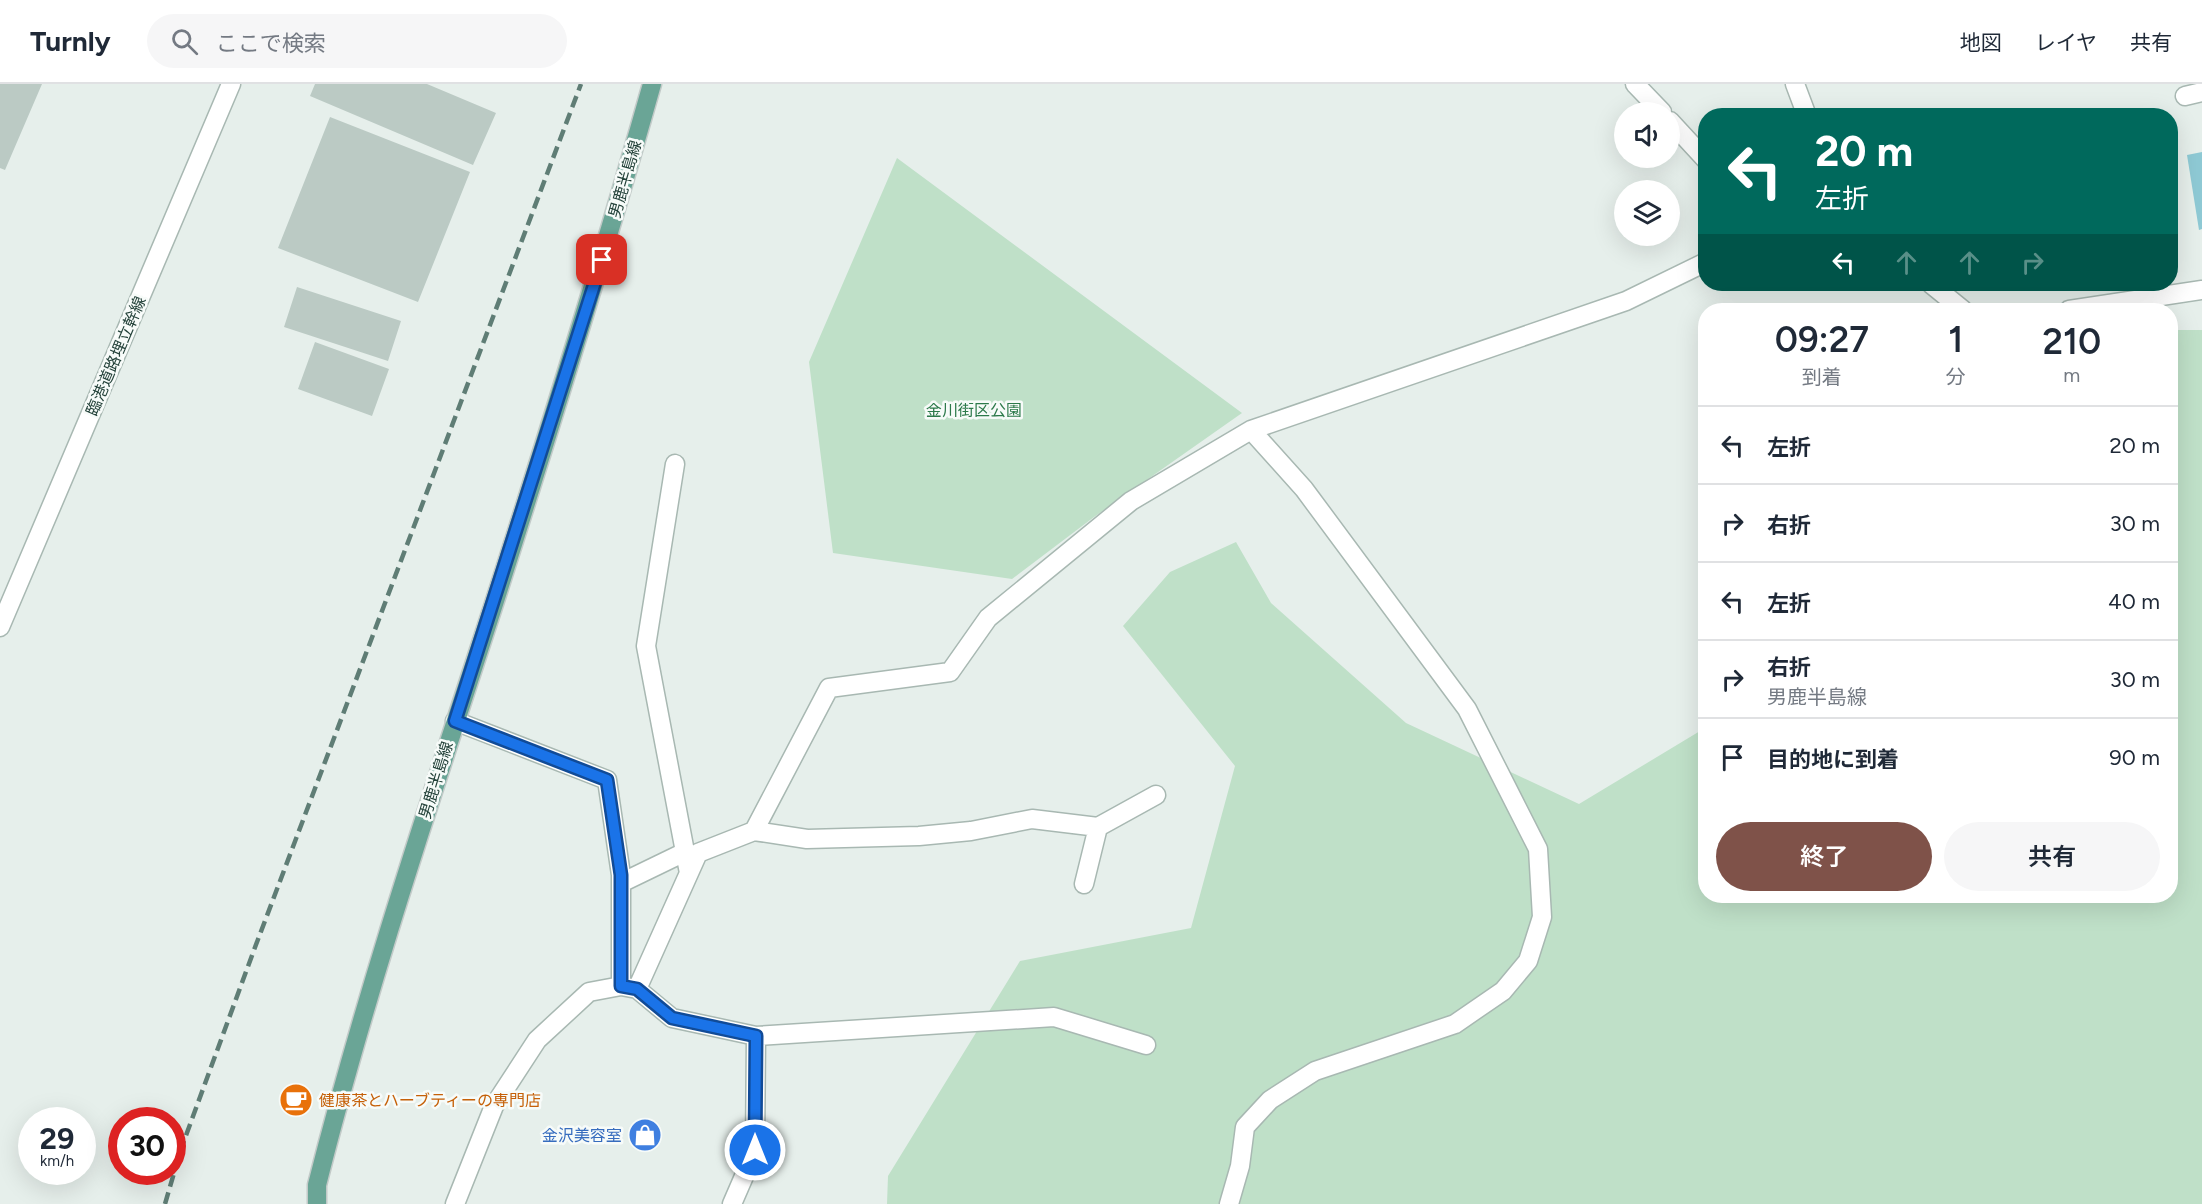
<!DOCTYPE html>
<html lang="ja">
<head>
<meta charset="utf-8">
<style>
  body { margin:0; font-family:Figtree,"Noto Sans JP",sans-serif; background:#f6f6f7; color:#1f2937; height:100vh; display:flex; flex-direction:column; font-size:22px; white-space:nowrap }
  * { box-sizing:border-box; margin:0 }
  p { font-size:20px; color:#747a83 }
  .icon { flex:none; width:33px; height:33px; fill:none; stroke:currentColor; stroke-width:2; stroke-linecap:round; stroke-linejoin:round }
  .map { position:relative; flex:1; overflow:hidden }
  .sheet { position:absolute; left:1698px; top:219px; width:480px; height:600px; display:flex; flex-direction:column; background:#fff; border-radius:24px; box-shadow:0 6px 24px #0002 }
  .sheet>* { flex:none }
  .guide { position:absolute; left:1698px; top:24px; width:480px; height:183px; border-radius:24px; box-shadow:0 6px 24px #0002; background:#00695c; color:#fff; overflow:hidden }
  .tools { position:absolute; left:1614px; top:18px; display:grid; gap:12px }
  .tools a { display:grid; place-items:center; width:66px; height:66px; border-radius:50%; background:#fff; box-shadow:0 6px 24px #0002; font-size:30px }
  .speed { position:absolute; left:18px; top:1023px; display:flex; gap:12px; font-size:30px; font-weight:700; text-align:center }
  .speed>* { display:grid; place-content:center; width:78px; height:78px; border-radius:50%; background:#fff; box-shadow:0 6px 24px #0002; line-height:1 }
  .speed small { font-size:15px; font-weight:400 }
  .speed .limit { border:9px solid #d22; background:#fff; color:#111 }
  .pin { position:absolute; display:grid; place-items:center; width:51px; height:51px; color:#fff; margin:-26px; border-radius:12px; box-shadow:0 3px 9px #0006 }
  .me { position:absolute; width:66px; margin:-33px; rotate:0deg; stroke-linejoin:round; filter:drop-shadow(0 0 4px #0008) }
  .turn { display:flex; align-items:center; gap:21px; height:126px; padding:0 18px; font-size:27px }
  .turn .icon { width:78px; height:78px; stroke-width:2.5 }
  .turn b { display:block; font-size:42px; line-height:51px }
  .lanes { display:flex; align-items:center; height:57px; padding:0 18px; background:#0003; justify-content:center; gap:30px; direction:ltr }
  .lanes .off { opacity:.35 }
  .eta { display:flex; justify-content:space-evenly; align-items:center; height:102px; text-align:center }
  .eta b { font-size:36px; font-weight:600; line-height:42px }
  .action { display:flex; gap:12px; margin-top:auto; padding:12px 18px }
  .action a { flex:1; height:69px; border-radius:36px; background:#7f5249; color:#fff; font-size:24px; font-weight:600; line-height:69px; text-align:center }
  .action a+a { background:#f6f6f7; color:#1f2937 }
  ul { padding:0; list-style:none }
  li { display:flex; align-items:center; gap:18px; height:78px; padding:0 18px; border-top:2px solid #e0e1e3 }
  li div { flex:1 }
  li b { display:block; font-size:22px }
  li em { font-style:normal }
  header { display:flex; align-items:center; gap:36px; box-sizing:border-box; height:84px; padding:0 30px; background:#fff; border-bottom:2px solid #e0e1e3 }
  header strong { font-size:28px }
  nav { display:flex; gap:33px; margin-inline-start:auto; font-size:21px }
  .search { width:420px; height:54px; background:#f6f6f7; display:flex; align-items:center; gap:15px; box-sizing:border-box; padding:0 21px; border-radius:33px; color:#747a83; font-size:22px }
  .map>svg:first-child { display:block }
</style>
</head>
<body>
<header>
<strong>Turnly</strong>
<div class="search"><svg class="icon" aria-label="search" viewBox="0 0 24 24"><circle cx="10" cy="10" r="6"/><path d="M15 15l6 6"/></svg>ここで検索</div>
<nav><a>地図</a><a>レイヤ</a><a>共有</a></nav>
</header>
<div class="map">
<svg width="2202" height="1120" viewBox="0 0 2202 1120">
  <rect width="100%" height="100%" fill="#e6efeb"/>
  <path fill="#bfe0c8" d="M897 74 1242 329 1094 433 1012 495 833 469 809 278Z
    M2171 246H2202V1120H887L888 1092 1020 877 1191 844 1235 682 1123 542 1170 488 1236 458 1271 519 1406 639 1579 720 1705 644 1706 812H2170Z"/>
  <path fill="#8ec9d4" d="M2202 68V145L2199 146 2187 71Z"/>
  <path fill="#bbcac4" d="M0 0H42L5 86 0 84Z
    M315 0H427L496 29 473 81 310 12Z
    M330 33 470 88 418 218 278 164Z
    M297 203 401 237 388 277 284 243Z
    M315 258 389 285 372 332 298 305Z"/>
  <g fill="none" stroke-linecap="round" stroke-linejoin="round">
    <defs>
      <path id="service" d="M1931 200 1963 226
        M2069 226 2202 206"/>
      <path id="minor" d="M1635 0 1662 28
        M1795 0 1807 32
        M2185 12 2202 8
        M1670 37 1706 76
        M675 380 646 562 689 789
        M455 637 607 696 621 791V902
        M1098 743 1156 711
        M754 747 807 755 919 752 971 747 1032 735 1098 743 1084 800
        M621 799 685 768
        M637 905 672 934 756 952 755 1067 732 1120
        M756 952 1054 933 1146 961
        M455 1120 494 1022 537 956 589 908 621 902 637 905 698 769 754 747 829 604 950 588 988 534 1131 417 1251 346 1626 217 1706 178
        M1229 1120 1240 1082 1245 1043 1270 1016 1315 987 1455 940 1503 907 1528 877 1542 833 1538 765 1467 625 1304 405 1251 346"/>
      <path id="tertiary" d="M0 543 231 0"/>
      <path id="primary" d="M317 1120V1101C366 907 430 717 492 526 548 351 602 177 652 0"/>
    </defs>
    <use href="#service" stroke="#a8b8b2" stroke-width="21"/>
    <use href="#minor" stroke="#a8b8b2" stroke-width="21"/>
    <use href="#tertiary" stroke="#a8b8b2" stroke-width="21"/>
    <use href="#primary" stroke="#c2cac8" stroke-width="21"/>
    <use href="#service" stroke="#fff" stroke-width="18"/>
    <use href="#minor" stroke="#fff" stroke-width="18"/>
    <use href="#tertiary" stroke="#fff" stroke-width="18"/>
    <use href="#primary" stroke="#6aa596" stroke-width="18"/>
    <path stroke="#5f7d75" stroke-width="4.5" stroke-dasharray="12 6" stroke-linecap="butt" d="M165 1120 181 1065 254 866 581 0"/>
  </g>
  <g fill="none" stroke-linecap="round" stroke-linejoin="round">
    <defs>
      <path id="route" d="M602 176 455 637 607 696 621 791V902L637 905 672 934 756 952 755 1066"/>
    </defs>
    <use href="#route" stroke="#114b97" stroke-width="15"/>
    <use href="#route" stroke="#1a73e8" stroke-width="10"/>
  </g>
  <defs>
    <symbol id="cafe-disc" viewBox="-11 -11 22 22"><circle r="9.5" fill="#e8710a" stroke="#f7fbf9"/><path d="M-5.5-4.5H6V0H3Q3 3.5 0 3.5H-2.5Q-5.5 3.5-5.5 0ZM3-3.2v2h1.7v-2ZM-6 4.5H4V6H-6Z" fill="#fff"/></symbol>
    <symbol id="shop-disc" viewBox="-11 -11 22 22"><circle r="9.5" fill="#3f7fe0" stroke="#f7fbf9"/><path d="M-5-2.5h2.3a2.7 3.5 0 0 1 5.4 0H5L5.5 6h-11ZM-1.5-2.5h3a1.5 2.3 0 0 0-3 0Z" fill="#fff"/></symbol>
  </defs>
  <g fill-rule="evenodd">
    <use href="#cafe-disc" x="277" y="997" width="38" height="38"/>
    <use href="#shop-disc" x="626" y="1032" width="38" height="38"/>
  </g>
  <g text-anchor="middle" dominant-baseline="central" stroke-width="5" stroke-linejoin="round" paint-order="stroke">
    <g font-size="16" fill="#24423a" stroke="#f7fbf9">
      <text transform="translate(625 95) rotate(-74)">男鹿半島線</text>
      <text transform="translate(116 272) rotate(-67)">臨港道路埋立幹線</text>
      <text transform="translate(436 696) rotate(-73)">男鹿半島線</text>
    </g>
    <g font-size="16" fill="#2d7a4b" stroke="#f7fbf9">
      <text x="974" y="326">金川街区公園</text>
    </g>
    <g font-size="16" fill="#c56008" stroke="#f7fbf9" text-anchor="start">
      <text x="319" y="1016">健康茶とハーブティーの専門店</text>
    </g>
    <g font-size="16" fill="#366cbe" stroke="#f7fbf9" text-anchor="end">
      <text x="622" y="1051">金沢美容室</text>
    </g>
  </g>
</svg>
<div class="tools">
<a><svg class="icon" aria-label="sound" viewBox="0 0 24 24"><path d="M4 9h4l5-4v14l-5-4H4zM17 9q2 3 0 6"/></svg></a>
<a><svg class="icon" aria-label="layers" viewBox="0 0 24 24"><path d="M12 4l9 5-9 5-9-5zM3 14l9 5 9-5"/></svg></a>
</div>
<div class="speed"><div>29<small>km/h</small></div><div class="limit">30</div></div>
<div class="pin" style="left:602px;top:176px;background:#d93025"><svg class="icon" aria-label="arrive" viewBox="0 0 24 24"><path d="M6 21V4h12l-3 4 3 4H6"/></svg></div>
<svg class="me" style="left:755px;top:1066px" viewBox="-20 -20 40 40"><circle r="17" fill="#1a73e8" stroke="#fff" stroke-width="3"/><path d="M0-11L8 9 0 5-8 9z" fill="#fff"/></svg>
<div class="guide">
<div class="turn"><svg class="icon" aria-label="left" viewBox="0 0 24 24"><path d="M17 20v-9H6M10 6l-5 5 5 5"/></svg><div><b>20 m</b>左折</div></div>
<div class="lanes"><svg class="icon" aria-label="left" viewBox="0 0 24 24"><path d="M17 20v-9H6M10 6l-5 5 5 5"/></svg><svg class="icon off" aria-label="ahead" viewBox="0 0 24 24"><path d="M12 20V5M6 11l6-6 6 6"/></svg><svg class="icon off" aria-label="ahead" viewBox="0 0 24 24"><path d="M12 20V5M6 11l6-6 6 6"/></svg><svg class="icon off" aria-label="right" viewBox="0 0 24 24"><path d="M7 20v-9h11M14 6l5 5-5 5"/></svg></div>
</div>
<section class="sheet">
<div class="eta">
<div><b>09:27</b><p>到着</p></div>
<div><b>1</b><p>分</p></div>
<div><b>210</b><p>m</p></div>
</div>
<ul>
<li><svg class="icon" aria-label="left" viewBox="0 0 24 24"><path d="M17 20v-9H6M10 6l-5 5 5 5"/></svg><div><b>左折</b></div><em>20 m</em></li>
<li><svg class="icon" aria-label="right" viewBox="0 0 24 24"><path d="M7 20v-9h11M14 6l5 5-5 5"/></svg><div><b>右折</b></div><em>30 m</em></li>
<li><svg class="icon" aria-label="left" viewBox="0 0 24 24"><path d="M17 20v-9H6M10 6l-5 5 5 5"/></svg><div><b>左折</b></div><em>40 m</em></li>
<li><svg class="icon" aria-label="right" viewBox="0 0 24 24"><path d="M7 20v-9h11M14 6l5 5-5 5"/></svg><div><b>右折</b><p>男鹿半島線</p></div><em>30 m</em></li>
<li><svg class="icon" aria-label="arrive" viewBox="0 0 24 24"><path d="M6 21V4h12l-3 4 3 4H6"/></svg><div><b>目的地に到着</b></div><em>90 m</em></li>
</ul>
<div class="action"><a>終了</a><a>共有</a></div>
</section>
</div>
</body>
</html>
